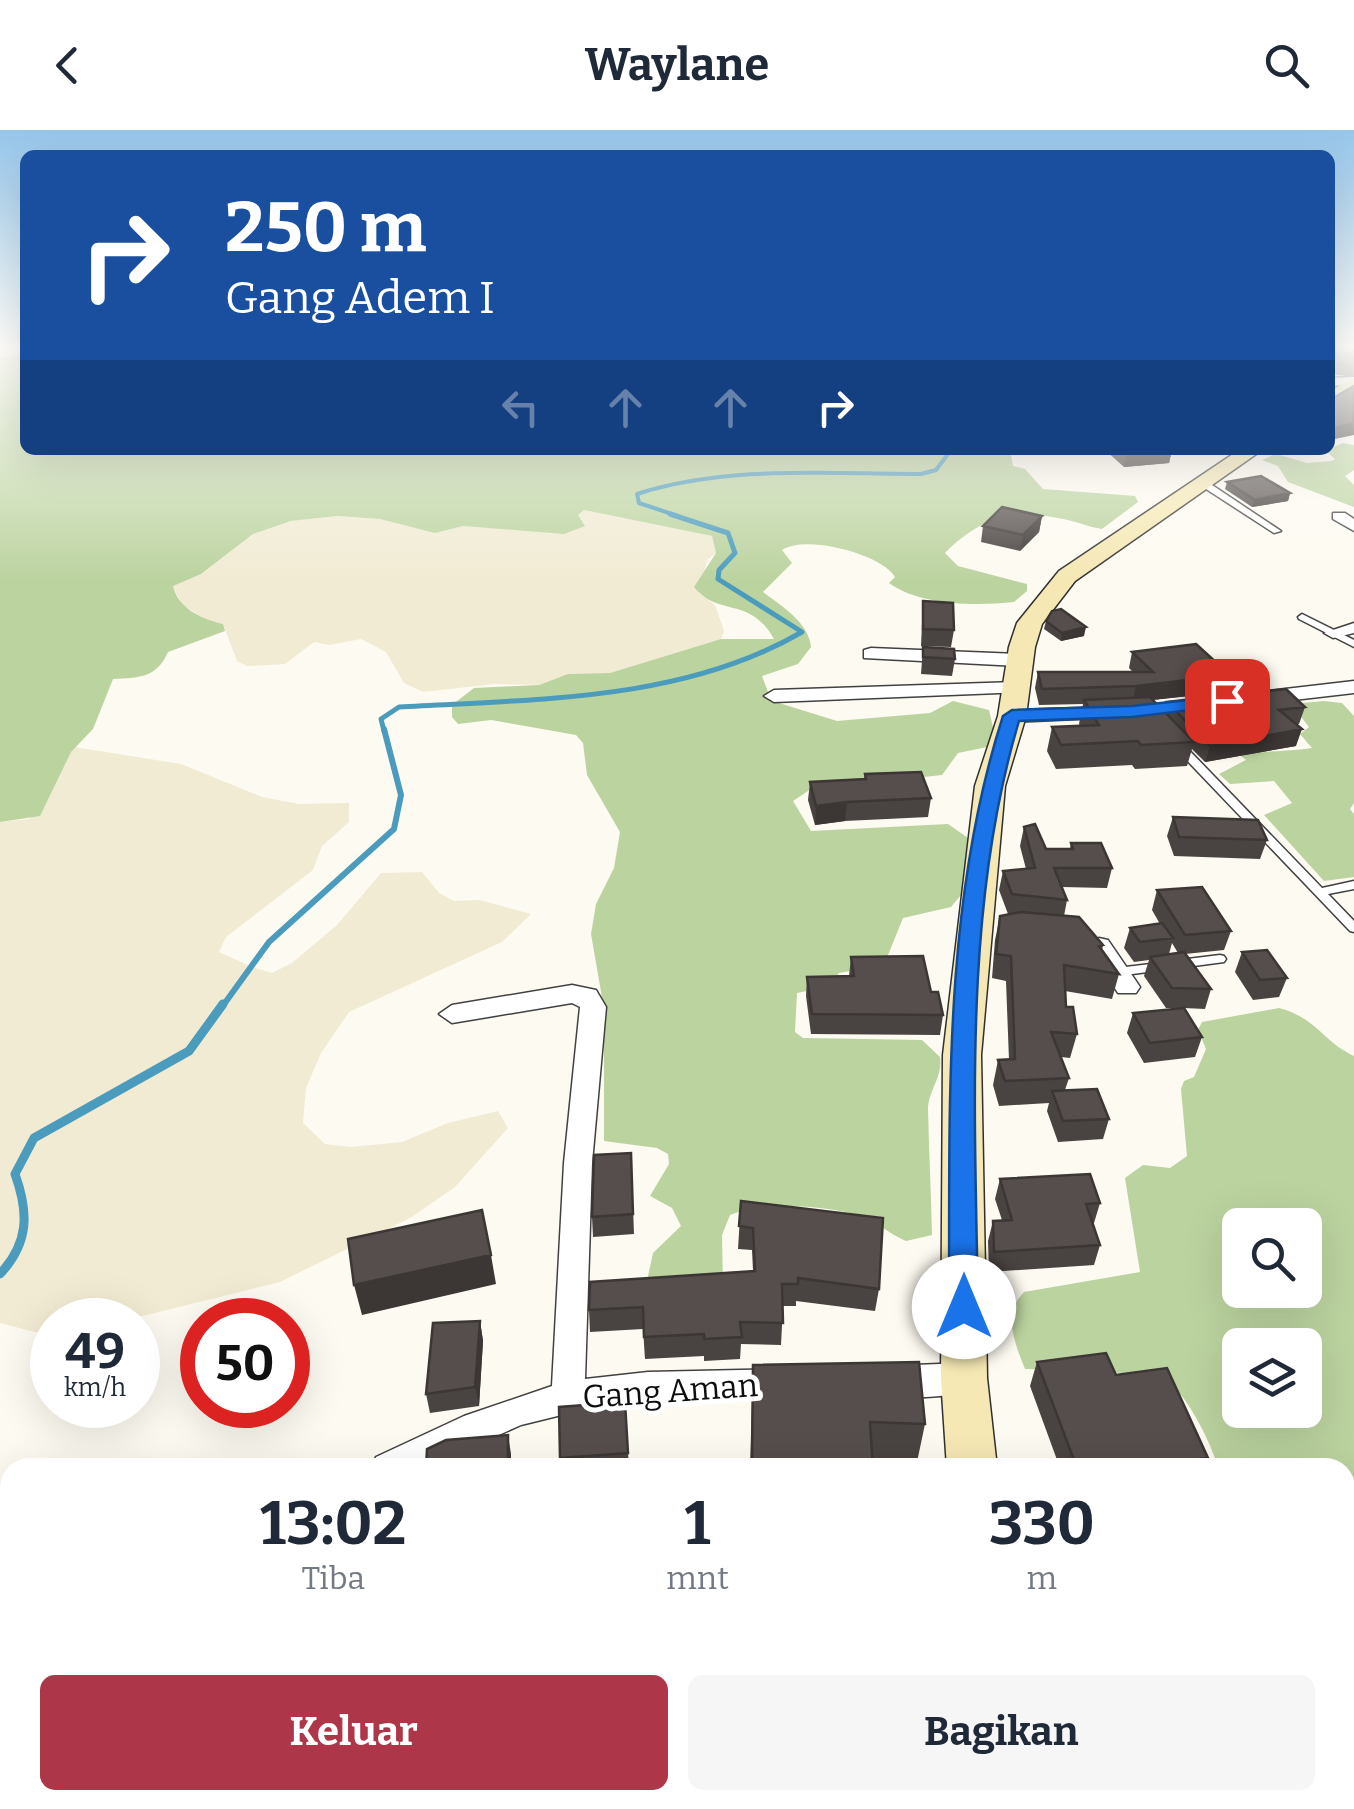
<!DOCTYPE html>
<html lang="id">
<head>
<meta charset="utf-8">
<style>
  body { margin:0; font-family:Bitter,serif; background:#f6f6f7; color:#1f2937; height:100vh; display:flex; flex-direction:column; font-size:38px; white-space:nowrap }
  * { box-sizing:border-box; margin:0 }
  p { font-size:32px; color:#747a83 }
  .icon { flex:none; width:55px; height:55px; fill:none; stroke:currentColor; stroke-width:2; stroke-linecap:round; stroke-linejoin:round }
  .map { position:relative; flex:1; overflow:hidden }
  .drawer { position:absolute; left:0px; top:1328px; width:1355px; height:352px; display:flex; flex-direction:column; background:#fff; border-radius:30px 30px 0 0; box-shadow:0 10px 40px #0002 }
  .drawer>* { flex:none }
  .banner { position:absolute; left:20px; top:20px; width:1315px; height:305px; border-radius:15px; box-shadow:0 10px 40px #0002; background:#1a4fa0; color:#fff; overflow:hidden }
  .fabs { position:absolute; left:1222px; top:1078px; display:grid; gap:20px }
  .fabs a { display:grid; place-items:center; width:100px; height:100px; border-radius:15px; background:#fff; box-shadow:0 10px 40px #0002; font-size:50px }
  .speed { position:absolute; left:30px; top:1168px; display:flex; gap:20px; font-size:50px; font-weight:700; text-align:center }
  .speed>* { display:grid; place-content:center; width:130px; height:130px; border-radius:50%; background:#fff; box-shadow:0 10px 40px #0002; line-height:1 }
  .speed small { font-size:25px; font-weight:400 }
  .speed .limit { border:15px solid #d22; background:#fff; color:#111 }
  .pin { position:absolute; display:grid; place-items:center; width:85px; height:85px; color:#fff; margin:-42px; border-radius:20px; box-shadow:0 5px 15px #0006 }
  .me { position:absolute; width:110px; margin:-55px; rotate:0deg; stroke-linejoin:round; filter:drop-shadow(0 0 8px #0008) }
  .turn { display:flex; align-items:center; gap:35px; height:210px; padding:0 40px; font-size:45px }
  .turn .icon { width:130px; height:130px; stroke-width:2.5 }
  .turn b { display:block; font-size:70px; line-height:85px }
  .lanes { display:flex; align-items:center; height:95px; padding:0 40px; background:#0003; justify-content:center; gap:50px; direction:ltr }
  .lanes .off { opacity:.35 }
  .eta { display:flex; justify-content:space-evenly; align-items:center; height:170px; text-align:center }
  .eta b { font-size:60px; font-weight:700; line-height:70px }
  .cta { display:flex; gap:20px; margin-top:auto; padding:20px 40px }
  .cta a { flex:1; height:115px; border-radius:15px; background:#ad3748; color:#fff; font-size:40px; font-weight:700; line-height:115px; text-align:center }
  .cta a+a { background:#f6f6f7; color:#1f2937 }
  header { display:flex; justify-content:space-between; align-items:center; height:130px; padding:0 40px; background:#fff; font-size:45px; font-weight:700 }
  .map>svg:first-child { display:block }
</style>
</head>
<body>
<header><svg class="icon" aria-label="back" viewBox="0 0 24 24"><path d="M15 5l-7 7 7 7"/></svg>Waylane<svg class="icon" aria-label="search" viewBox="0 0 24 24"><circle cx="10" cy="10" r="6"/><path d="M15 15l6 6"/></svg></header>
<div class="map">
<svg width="1354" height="1679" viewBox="0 0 1354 1679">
  <rect width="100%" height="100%" fill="#fdfaf1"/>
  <path fill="#f1ebd3" d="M584 380 712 406 716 423 707 430 699 463 715 475 724 501 721 509 610 543 568 544 539 555 495 554 423 562 404 553 386 522 361 509 329 515 314 512 285 534 247 536 237 531 223 494 206 490 183 475 172 456 201 444 253 404 291 391 337 386 380 389 435 402 463 396 522 400Z
    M74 617 181 634 262 667 299 674 349 673V692L322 716 313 740 226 807 219 822 252 837 272 843 292 833 337 795 381 743 422 742 439 763 454 771 479 770 531 784 502 812 349 882 321 923 306 958 303 993 325 1014 350 1017 402 1012 448 993 498 981 508 998 455 1057 410 1088 280 1152 126 1190H52L50 1206 0 1193V692L29 689Z"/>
  <path fill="#bbd39f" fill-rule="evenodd" d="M25 221V320H1010L1013 336 1025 339 1043 359 1135 366 1138 372 1102 399C1088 397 1076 391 1063 389 1012 378 980 388 945 423L958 436 1027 454V461L1014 472C976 476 921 476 889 453L895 447C882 424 805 404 782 420L792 433 763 462C782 476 809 493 811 517L798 534 762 546 770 567 779 573 837 591 930 583 953 571 989 580 994 602 987 617 958 623 942 645 811 659 793 671 811 701 948 694 968 708 961 765 951 777 903 788 884 835 839 843 828 857 797 863 795 902 803 908 922 910 940 927C943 948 928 960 928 980 929 1021 931 1063 932 1105L906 1111C889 1104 875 1090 857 1085 822 1075 763 1071 730 1085L722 1105 723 1156 655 1158 648 1146 653 1123 681 1096 672 1078 650 1066 669 1034 668 1024 657 1018 604 1011V879L591 804 596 774 614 738 620 702 587 645 583 613 576 605 491 590 458 594 452 587V575L474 558 539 555 568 544 610 543 721 509H774C749 465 719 488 694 457L716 423 712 406 584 380 578 385 585 396 564 404 463 396 435 403 380 389 337 386 291 391 253 404 201 444 173 456C178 478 201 489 223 494L225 501 168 522C157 548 138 548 113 549L93 599 71 622 40 686 0 692V228Z
    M1343 313 1354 315V340L1345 346 1354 355V377L1288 352 1278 336 1262 330 1276 324 1307 333 1332 331 1335 329 1325 320Z
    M1324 571 1342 573 1354 586V673L1350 679 1354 684V747L1324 751 1264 685 1292 673 1274 651 1230 654 1219 644 1246 630 1241 626C1258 620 1289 622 1312 618L1300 604 1309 597 1291 574Z
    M1279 878C1317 888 1322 911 1354 926V1419H1348L1354 1517 1345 1514V1338L1218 1337C1212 1316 1190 1270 1172 1256 1148 1238 1059 1241 1025 1239 1015 1214 1002 1184 1024 1162L1140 1142 1125 1048 1143 1035 1170 1038 1187 1026 1181 959 1184 951 1194 947 1206 919 1198 900 1202 892ZM1240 1095H1305V1160H1240ZM1240 1215H1305V1280H1240Z
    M0 1576H10V1670H479L478 1679H0Z"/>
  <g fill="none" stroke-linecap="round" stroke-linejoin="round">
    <path stroke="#4b9bbd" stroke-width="4" d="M678 386 639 373 637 364C728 335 826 344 921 344L936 340 951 320"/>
    <path stroke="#4b9bbd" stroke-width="5" d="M384 601 381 589 399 577C534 569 682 572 802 502L718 449 719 440 735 423 728 403 670 384"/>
    <path stroke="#4b9bbd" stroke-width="6" d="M222 877 269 812 394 699 401 665 384 599"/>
    <path stroke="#4b9bbd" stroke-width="9" d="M0 1144C29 1113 29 1083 15 1044L34 1008 189 921 223 874"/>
    <path stroke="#4b9bbd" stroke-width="11" d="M0 1677 14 1679"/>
    <defs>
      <path id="lane" d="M1203 353H1209L1281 401 1274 403 1203 357Z
        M1302 484 1354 510V517L1299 489 1298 487Z
        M1181 615 1185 616 1322 758 1354 751V759L1328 764 1354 791V802L1350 801 1177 620 1176 618Z
        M1220 825 1224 826 1226 829 1224 832 1179 838 1173 834 1179 830Z
        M1159 833 1163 834 1165 837 1163 840 1117 846 1111 842 1117 838Z"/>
      <path id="street" d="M1354 247V255L1330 256V248Z
        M1333 383H1345L1354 389V401L1333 389Z
        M1354 493V503L1333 508 1324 503Z
        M871 518 1020 524 1029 530 1020 536 864 528V520Z
        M1354 551V563L1260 574 1250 568 1260 562Z
        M1016 552 1026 558 1023 562 774 572 764 566 774 560Z
        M1116 577 1123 579V587L1012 592 1002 586 1012 580Z
        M1099 808 1108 810 1136 851 1140 857 1136 863H1118L1087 816Z
        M572 855 596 860 606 877 592 1033 585 1249 648 1242 784 1239 796 1244 801 1254 796 1264 784 1269 676 1270 594 1277 521 1295 424 1338H371L376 1327 464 1286 552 1256 564 1033 580 877 572 873 452 893 439 884 452 875Z
        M964 1233 976 1238 981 1248 976 1258C950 1268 903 1271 877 1261L872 1251 877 1241 889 1236Z
        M0 1430 10 1434V1478L0 1474Z
        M294 1670H344L348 1679H298Z
        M658 1670H732L728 1679H654Z"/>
      <path id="secondary" d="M1354 248V261L1330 275V261Z
        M1239 320H1262L1075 451 1042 494 1035 517 1026 586 1005 656 981 925 987 1248 997 1338H947L941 1248 943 925 975 656 998 586 1009 517 1017 493 1059 441Z
        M1009 1670H1067L1071 1679H1011Z"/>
    </defs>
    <use href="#lane" stroke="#414141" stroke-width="3"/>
    <use href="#street" stroke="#414141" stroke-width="3"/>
    <use href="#secondary" stroke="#303030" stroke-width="3"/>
    <use href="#lane" fill="#fff" fill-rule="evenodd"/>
    <use href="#street" fill="#fff" fill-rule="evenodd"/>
    <use href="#secondary" fill="#f5e8b4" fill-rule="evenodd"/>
  </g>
  <path fill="#494341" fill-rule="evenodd" d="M1330 217H1354V247L1332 244Z
    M1105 320H1172L1169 333 1124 337Z
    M1227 352 1290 363 1288 371 1252 377 1225 359Z
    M1042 386 1039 402 1020 421 981 412 983 396Z
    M923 471 954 500 951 517 921 516Z
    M1046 491 1084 506 1061 511 1044 499Z
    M923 517 955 529 952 546 921 544Z
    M1132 522 1230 545 1226 562 1153 570 1164 582 1167 572 1305 577 1299 594H1296V616L1205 632 1192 619 1187 636 1135 639 1132 635 1056 639 1047 621 1052 597 1080 596 1079 594 1083 574 1039 575 1035 558 1038 542H1133L1129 538Z
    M865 644 931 668 928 687 845 691 815 695 808 670 810 652 864 649Z
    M1173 687 1267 710 1260 729 1174 726 1167 706Z
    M1024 697 1046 719H1070L1071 713 1112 738 1107 758 1062 757 1067 770 1064 786 1103 815 1102 820 1119 844 1112 869 1065 861 1066 877 1077 904 1070 928 1061 927 1069 948 1065 960 1109 989 1103 1009 1058 1012 1047 981 1049 973 999 976 993 955 998 930H1009L1006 851 992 848 995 810 1000 786 1008 784 999 760 1003 741 1026 739 1020 716Z
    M1157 760 1231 801 1224 820 1185 824 1211 859 1205 879 1184 878 1202 907 1195 927 1144 933 1127 903 1133 883 1181 878H1166L1144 846 1149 830 1134 832 1124 818 1130 798 1160 794 1152 780ZM1172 813 1178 823 1169 824Z
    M1242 822 1287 848 1279 867 1253 870 1235 842Z
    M851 827 931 862 943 885 940 905 811 904 806 866 807 847 849 846Z
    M631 1023 634 1104 593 1107 592 1087Z
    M1000 1049 1100 1073 1094 1093H1093L1100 1115 1094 1135 989 1142 988 1111 993 1091 1002 1090 995 1069Z
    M741 1071 879 1159 875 1181 796 1171V1176H783L781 1215 741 1214 740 1229 704 1231V1226L645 1229 643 1199 590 1202 589 1180 753 1141 752 1120 738 1119Z
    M480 1191 483 1211 479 1276 430 1283 426 1264Z
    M1037 1232 1116 1245 1208 1328 1203 1338H1060L1030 1256Z
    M753 1235 925 1294 917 1332 872 1330 873 1338H750Z
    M625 1272 629 1338H561L560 1328Z
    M944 1670H994L998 1679H946Z
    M1228 1670H1345L1354 1679H1231Z"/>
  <path fill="#3c3735" d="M1354 293V305L1330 310V299Z
    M1146 320H1172L1169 333 1124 337 1127 322Z
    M1290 363 1288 371 1252 377 1255 370Z
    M1042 386 1039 402 1020 421 1023 405Z
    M1086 497 1084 506 1061 511 1062 503Z
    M1230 545 1226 562 1132 572 1136 556Z
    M1302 599 1296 616 1205 632 1210 616Z
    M847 672 845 691 815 695 816 676Z
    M491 1125 496 1154 362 1185 354 1155Z
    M480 1191 483 1211 479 1276 475 1257Z
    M508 1305 511 1324V1338H508Z
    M865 1670H899L866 1679Z"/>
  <path fill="#554e4c" stroke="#3c3735" stroke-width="2.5" d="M1330 217H1354V235L1333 233 1330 261Z
    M1354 256V293L1330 299V264L1335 267Z
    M1261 346 1290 363 1255 370 1227 352Z
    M1002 377 1042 386 1023 405 983 396Z
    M923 471 953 473 954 500 923 499Z
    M1061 479 1086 497 1062 503 1046 491 1052 481Z
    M1196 514 1230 545 1136 556 1042 559 1038 542H1153L1132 522Z
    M923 517 954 519 955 529 923 527Z
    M1286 559 1305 577 1279 580 1302 599 1210 616 1167 572Z
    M1150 567 1194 612 1141 615 1138 611 1061 615 1052 597 1099 595 1084 570Z
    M921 642 931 668 847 672 816 676 810 652 866 649 865 644Z
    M1173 687 1258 690 1267 710 1179 707Z
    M1035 694 1046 719H1073L1071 713H1101L1112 738H1054L1067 770 1012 764 1003 741 1035 738 1024 697Z
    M1202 757 1231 801 1185 805 1157 760Z
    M1021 782 1079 787 1103 815 1099 816 1119 844 1064 835 1066 877H1073L1077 904 1051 902 1069 948 1005 951 998 930 1015 929 1011 826 996 824 1000 786Z
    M1162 793 1173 808 1140 812 1130 798Z
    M1267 820 1287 848 1260 850 1242 822Z
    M1184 822 1211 859 1172 858 1150 827Z
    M923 826 931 862H938L943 885 812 884 807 847 854 846 851 827Z
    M1184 878 1202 907 1150 913 1133 883Z
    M1097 959 1109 989 1063 991 1052 961Z
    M631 1023 633 1084 592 1087 594 1025Z
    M1090 1044 1100 1073 1086 1074 1100 1115 994 1122 993 1091 1012 1090 1000 1049Z
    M741 1071 883 1088 879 1159 798 1148V1154H782L783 1193 740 1192 742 1207 704 1209V1204L644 1207 643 1177 589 1180 590 1152 755 1141 753 1098 739 1096Z
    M482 1080 491 1125 354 1155 348 1109Z
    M480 1191 475 1257 426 1264 433 1193Z
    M1106 1223 1116 1245 1167 1238 1208 1328 1165 1333 1168 1338H1077L1037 1232Z
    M919 1232 925 1294 870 1292 873 1338H752L753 1235Z
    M625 1272 628 1323 560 1328 559 1277Z
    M508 1305V1338H426L427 1319 446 1310Z
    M1345 1552 1354 1573V1679H1243L1240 1670H1345Z
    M515 1670H635L637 1679H517Z
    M705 1670H870L873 1679H691L689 1674Z
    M954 1670H994L998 1679H956Z"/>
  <linearGradient id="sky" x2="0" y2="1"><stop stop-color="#96c6eb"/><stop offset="0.48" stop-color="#fefdf9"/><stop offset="1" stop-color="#fefdf9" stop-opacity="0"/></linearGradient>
  <rect width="1354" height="452" fill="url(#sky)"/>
  <path fill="#1a73e8" stroke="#114b97" stroke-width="2.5" d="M1227 566 1233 567V575L1132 587 1019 591C963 777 975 984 978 1177L974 1185 964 1189 953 1185 949 1177C950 980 942 775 1003 586L1012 580 1132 576Z"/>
  <g text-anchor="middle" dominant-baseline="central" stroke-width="10" stroke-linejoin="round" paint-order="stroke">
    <g font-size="32" fill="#0e0e0e" stroke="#fff">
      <text transform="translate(670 1261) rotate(-4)">Gang Aman</text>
    </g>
  </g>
</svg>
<div class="fabs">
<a><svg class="icon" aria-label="search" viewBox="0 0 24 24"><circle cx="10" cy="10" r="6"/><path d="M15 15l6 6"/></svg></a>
<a><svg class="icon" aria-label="layers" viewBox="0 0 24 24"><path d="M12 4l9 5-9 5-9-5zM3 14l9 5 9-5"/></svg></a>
</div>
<div class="speed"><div>49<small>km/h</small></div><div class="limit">50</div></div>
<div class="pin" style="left:1227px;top:571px;background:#d93025"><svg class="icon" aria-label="arrive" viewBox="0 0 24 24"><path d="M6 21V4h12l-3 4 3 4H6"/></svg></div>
<svg class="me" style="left:964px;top:1177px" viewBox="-20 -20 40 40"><circle r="19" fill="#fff"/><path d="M0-13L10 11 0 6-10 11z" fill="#1a73e8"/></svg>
<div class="banner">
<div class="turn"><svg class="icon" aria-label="right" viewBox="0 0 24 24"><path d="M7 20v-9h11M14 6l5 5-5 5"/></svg><div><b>250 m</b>Gang Adem I</div></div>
<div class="lanes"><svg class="icon off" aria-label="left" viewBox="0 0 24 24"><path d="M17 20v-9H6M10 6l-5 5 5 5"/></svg><svg class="icon off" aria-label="ahead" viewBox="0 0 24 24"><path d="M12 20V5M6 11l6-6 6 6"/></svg><svg class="icon off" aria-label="ahead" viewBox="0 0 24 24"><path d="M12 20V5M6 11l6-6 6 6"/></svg><svg class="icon" aria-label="right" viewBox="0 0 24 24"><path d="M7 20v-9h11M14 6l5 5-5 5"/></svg></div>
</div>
<section class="drawer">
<div class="eta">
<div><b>13:02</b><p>Tiba</p></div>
<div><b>1</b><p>mnt</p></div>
<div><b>330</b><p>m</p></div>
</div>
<div class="cta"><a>Keluar</a><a>Bagikan</a></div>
</section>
</div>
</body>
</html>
